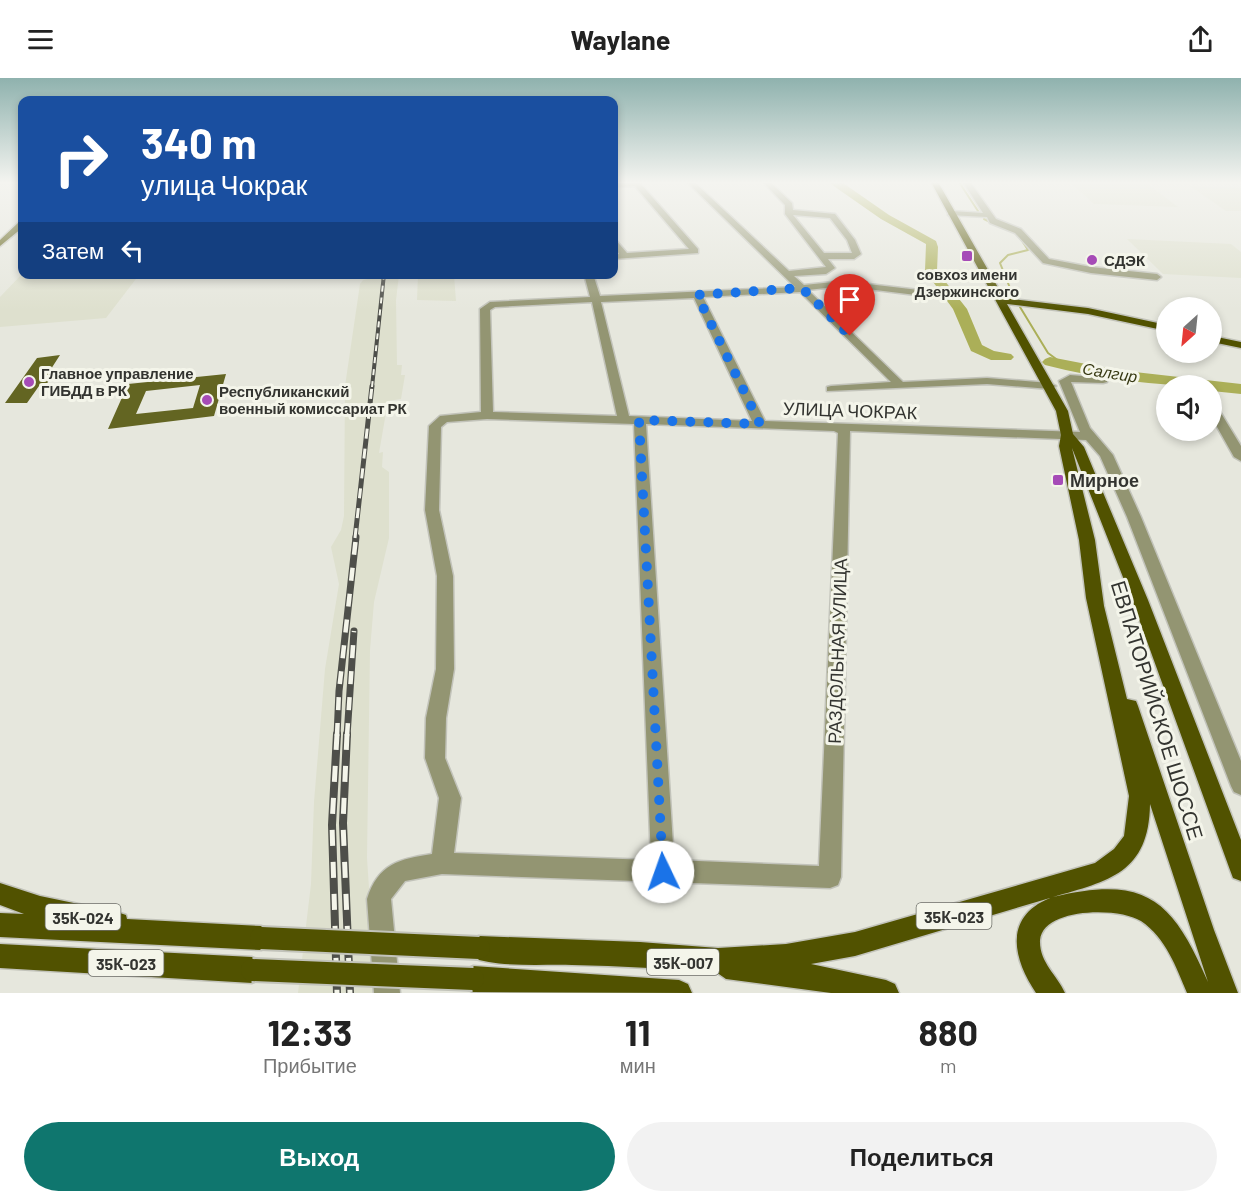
<!DOCTYPE html>
<html lang="ru">
<head>
<meta charset="utf-8">
<style>
  body { margin:0; font-family:Barlow,sans-serif; background:#f2f2f2; color:#222; height:100vh; display:flex; flex-direction:column; font-size:22px; white-space:nowrap }
  * { box-sizing:border-box; margin:0 }
  p { font-size:20px; color:#767676 }
  .icon { flex:none; width:33px; height:33px; fill:none; stroke:currentColor; stroke-width:2; stroke-linecap:round; stroke-linejoin:round }
  .map { position:relative; height:915px; overflow:hidden }
  .panel { display:flex; flex-direction:column; background:#fff; flex:1 }
  .panel>* { flex:none }
  .hud { position:absolute; left:18px; top:18px; width:600px; height:183px; border-radius:12px; box-shadow:0 3px 9px #0003; background:#1a4fa0; color:#fff; overflow:hidden }
  .needle { width:39px; rotate:207deg }
  .fabs { position:absolute; left:1156px; top:219px; display:grid; gap:12px }
  .fabs a { display:grid; place-items:center; width:66px; height:66px; border-radius:50%; background:#fff; box-shadow:0 3px 9px #0003; font-size:30px }
  .pin { position:absolute; display:grid; place-items:center; width:51px; height:51px; color:#fff; margin:-62px -26px; border-radius:50% 50% 50% 0; rotate:-45deg; box-shadow:0 0 6px #0007 }
  .pin .icon { rotate:45deg }
  .me { position:absolute; width:66px; margin:-33px; rotate:357deg; stroke-linejoin:round; filter:drop-shadow(0 0 4px #0008) }
  .turn { display:flex; align-items:center; gap:21px; height:126px; padding:0 24px; font-size:27px }
  .turn .icon { width:78px; height:78px; stroke-width:2.5 }
  .turn b { display:block; font-size:42px; line-height:51px }
  .then { display:flex; align-items:center; height:57px; padding:0 24px; background:#0003; gap:12px; font-size:22px }
  .eta { display:flex; justify-content:space-evenly; align-items:center; height:102px; text-align:center }
  .eta b { font-size:36px; font-weight:700; line-height:42px }
  .primary-button { display:flex; gap:12px; margin-top:auto; padding:12px 24px }
  .primary-button a { flex:1; height:69px; border-radius:36px; background:#0f766e; color:#fff; font-size:24px; font-weight:700; line-height:69px; text-align:center }
  .primary-button a+a { background:#f2f2f2; color:#222 }
  header { display:flex; justify-content:space-between; align-items:center; height:78px; padding:0 24px; background:#fff; font-size:27px; font-weight:700 }
  .map>svg:first-child { display:block }
</style>
</head>
<body>
<header><svg class="icon" aria-label="menu" viewBox="0 0 24 24"><path d="M4 6h16M4 12h16M4 18h16"/></svg>Waylane<svg class="icon" aria-label="share" viewBox="0 0 24 24"><path d="M12 15V3M7 8l5-5 5 5M5 13v7h14v-7"/></svg></header>
<div class="map">
<svg width="1241" height="915" viewBox="0 0 1241 915">
  <rect width="100%" height="100%" fill="#e6e7dd"/>
  <path fill="#dee0ce" d="M1070 104 1149 107 1178 129 1094 126Z
    M1190 108 1241 110V133H1226Z
    M1127 161 1231 166 1241 174V200L1163 196Z
    M22 196 139 197 106 240 0 249V219Z
    M369 197H399L396 222 397 287H402L401 297H405L401 321 388 323 379 375 383 374 382 389 389 394V460L374 524 370 572 367 780 376 915H298L311 806 314 724 325 591 339 506 331 469 341 452 344 438 345 308 360 206 363 202 368 201Z
    M418 197H454L456 223 417 222Z"/>
  <g fill="none" stroke-linecap="round" stroke-linejoin="round">
    <path stroke="#abaf58" stroke-width="2" d="M959 104 978 133
      M984 141 994 146
      M1014 220 1000 185 1008 177 1028 172 1019 158
      M1020 229 1048 275 1063 286"/>
    <path fill="#abaf58" fill-rule="evenodd" d="M828 104 843 105 889 137 936 163 938 169 937 193 967 231 982 267 994 273 1011 276 1014 279 1011 282H991L971 273 953 231 925 193 926 166 881 141Z
      M1050 279 1117 292 1241 306V316L1212 313V308C1155 308 1100 301 1045 287L1042 284 1045 281Z"/>
  </g>
  <path fill="#636522" fill-rule="evenodd" d="M60 277 51 291 57 290 46 307 39 308 27 325H5L37 280Z
    M226 296 214 338 108 351 128 306ZM200 307 193 330 136 336 146 313Z"/>
  <g fill="none" stroke-linecap="round" stroke-linejoin="round">
    <defs>
      <path id="minor" d="M639 104 698 171V175L614 181V177L619 176 614 167V160L627 175 689 171 635 108 614 109V105Z
        M687 104H694L789 193 826 189 785 136V127L763 104H770L792 125 793 132 835 136 855 162 861 176 854 181H828L835 190 826 196 794 198 804 207 843 203 927 213 929 215 924 218 843 208 808 212 903 304 987 300 1050 305 1056 308 1050 311 987 306 827 313V309L831 308 891 304 800 214 703 219 765 343 1080 354 1059 303 1070 297 1107 300V304L1103 305 1071 304 1090 350 1113 377 1141 439 1241 683V717L1234 714 1231 708 1127 439 1100 378 1086 362 850 353 841 799 838 807 830 810 442 796 405 803 391 821 400 915H374L367 821C378 786 399 781 432 776L439 720 425 680 426 640 436 591 437 498 425 432 429 348 440 338 481 334 480 231 490 224 590 219 584 196H593L600 218 795 209ZM793 137 830 140 847 162 852 175H824ZM694 220 752 343 629 338 601 224ZM592 224 617 338 493 334 490 232 495 229ZM487 341 634 346 651 782 454 775 461 720 445 680 446 640 454 591 453 498 439 432 441 349 447 344ZM646 346 834 353 838 355 819 788 674 782Z
        M963 104H970L996 141 1021 151 1049 181 1091 189 1157 196 1161 199 1157 202 1091 195 1043 185 1015 155 990 145 987 139 948 137 951 133 983 135Z
        M1212 326 1216 327 1241 368V383L1234 379 1212 340Z"/>
      <path id="major" d="M931 104H938L1004 220 1088 230 1167 247V253L1088 236 1007 226 1068 333 1073 356 1084 369 1148 522 1241 762V803L1233 800 1230 792 1132 522 1072 370 1095 462 1104 528 1127 621 1136 623 1138 628 1214 852 1238 915H1187C1176 889 1166 860 1141 843 1120 829 1043 829 1040 862 1039 884 1057 897 1065 915H1036C1013 881 1003 839 1050 820L855 878 811 886 886 902 895 906 899 915H831L726 901 716 894C668 891 620 888 572 887 542 886 498 890 470 879L467 870 470 861 479 858 640 864 718 870 786 866 855 854 1095 785 1114 771 1124 758 1129 718 1086 520 1079 462 1059 368 1061 357 1056 333ZM1150 726 1208 904C1172 821 1146 797 1053 819 1109 803 1149 795 1150 726Z
        M19 144H22V150L0 168V162Z
        M1212 258 1241 264V270L1212 264Z
        M0 805 40 818 117 834 126 837 127 841 261 848 270 851 273 860 270 869 261 872 0 859V835L24 836 0 827Z
        M0 866 252 879 261 883 265 892 261 901 252 905 0 890Z
        M473 888 679 902 688 906 692 915 473 914 464 910 460 901 464 892Z"/>
    </defs>
    <use href="#minor" stroke="#c2c3ba" stroke-width="3"/>
    <use href="#major" stroke="#c2c3ba" stroke-width="3"/>
    <use href="#minor" fill="#939572" fill-rule="evenodd"/>
    <use href="#major" fill="#515200" fill-rule="evenodd"/>
    <defs>
      <path id="rail-far3" d="M372 309 384 196"/>
      <path id="rail-far2" d="M355 460 372 308"/>
      <path id="rail-far1" d="M337 658 339 613 356 459
        M347 658 354 553"/>
      <path id="rail" d="M337 656 332 747 337 915
        M347 656 343 745 350 915"/>
    </defs>
    <use href="#rail-far3" stroke="#4e4f4a" stroke-width="4"/>
    <use href="#rail-far2" stroke="#4e4f4a" stroke-width="5"/>
    <use href="#rail-far1" stroke="#4e4f4a" stroke-width="7"/>
    <use href="#rail" stroke="#4e4f4a" stroke-width="8"/>
    <use href="#rail-far3" stroke="#f4f5ea" stroke-width="2" stroke-dasharray="6" stroke-linecap="butt"/>
    <use href="#rail-far2" stroke="#f4f5ea" stroke-width="3" stroke-dasharray="10" stroke-linecap="butt"/>
    <use href="#rail-far1" stroke="#f4f5ea" stroke-width="4.5" stroke-dasharray="13" stroke-linecap="butt"/>
    <use href="#rail" stroke="#f4f5ea" stroke-width="5" stroke-dasharray="16" stroke-linecap="butt"/>
    <defs>
      <path id="major-bridge" d="M261 860 479 870
        M252 892 473 901"/>
    </defs>
    <use href="#major-bridge" stroke="#c2c3ba" stroke-width="26" stroke-linecap="butt"/>
    <use href="#major-bridge" stroke="#515200" stroke-width="22"/>
  </g>
  <linearGradient id="sky" x2="0" y2="1"><stop stop-color="#8fb2ae"/><stop offset="0.45" stop-color="#f4f4f0"/><stop offset="1" stop-color="#f4f4f0" stop-opacity="0"/></linearGradient>
  <rect width="1241" height="232" fill="url(#sky)"/>
  <g fill="none" stroke-linecap="round" stroke-linejoin="round">
    <path stroke="#1a73e8" stroke-width="10" stroke-dasharray="0 18" d="M663 794 639 342 760 346 697 217 802 210 850 258"/>
  </g>
  <g fill="#a64bb7" stroke="#f4f5ea" stroke-width="2">
    <rect x="961" y="172" width="12" height="12" rx="3"/>
    <circle cx="1092" cy="182" r="6"/>
    <circle cx="29" cy="304" r="6"/>
    <circle cx="207" cy="322" r="6"/>
    <rect x="1052" y="396" width="12" height="12" rx="3"/>
  </g>
  <g text-anchor="middle" dominant-baseline="central" stroke-width="6" stroke-linejoin="round" paint-order="stroke">
    <g font-size="15" font-weight="bold" fill="#333430" stroke="#f4f5ea" text-anchor="start">
      <text x="1104" y="182">СДЭК</text>
      <text x="967" y="196" text-anchor="middle">совхоз имени<tspan x="967" dy="17">Дзержинского</tspan></text>
      <text x="41" y="295">Главное управление<tspan x="41" dy="17">ГИБДД в РК</tspan></text>
      <text x="219" y="313">Республиканский<tspan x="219" dy="17">военный комиссариат РК</tspan></text>
    </g>
    <g font-size="16" font-style="italic" fill="#383a14" stroke="#f4f5ea">
      <text transform="translate(1110 294) rotate(9)">Салгир</text>
    </g>
    <g fill="#f4f5ea" stroke="#6d6e68" stroke-width="1.5">
      <rect x="916.5" y="825" width="75" height="26" rx="4.5"/>
      <rect x="45.5" y="826" width="75" height="26" rx="4.5"/>
      <rect x="647" y="871" width="72" height="26" rx="4.5"/>
      <rect x="88.5" y="872" width="75" height="26" rx="4.5"/>
    </g>
    <g font-size="16" font-weight="bold" fill="#333430">
      <text x="954" y="838">35К-023</text>
      <text x="83" y="839">35К-024</text>
      <text x="683" y="884">35К-007</text>
      <text x="126" y="885">35К-023</text>
    </g>
    <g font-size="18" fill="#333430" stroke="#f4f5ea">
      <text transform="translate(850 332) rotate(2)">УЛИЦА ЧОКРАК</text>
      <text transform="translate(837 573) rotate(-88)">РАЗДОЛЬНАЯ УЛИЦА</text>
    </g>
    <g font-size="18" font-weight="bold" fill="#333430" stroke="#f4f5ea" text-anchor="start">
      <text x="1070" y="402">Мирное</text>
    </g>
    <g font-size="21" fill="#333430" stroke="#f4f5ea">
      <text transform="translate(1158 632) rotate(73)">ЕВПАТОРИЙСКОЕ ШОССЕ</text>
    </g>
  </g>
</svg>
<div class="fabs">
<a><svg class="needle" viewBox="-14 -14 28 28"><path d="M0-13l5 13h-10z" fill="#e53935"/><path d="M0 13l5-13h-10z" fill="#767676"/></svg></a>
<a><svg class="icon" aria-label="sound" viewBox="0 0 24 24"><path d="M4 9h4l5-4v14l-5-4H4zM17 9q2 3 0 6"/></svg></a>
</div>
<div class="pin" style="left:850px;top:258px;background:#d93025"><svg class="icon" aria-label="arrive" viewBox="0 0 24 24"><path d="M6 21V4h12l-3 4 3 4H6"/></svg></div>
<svg class="me" style="left:663px;top:794px" viewBox="-20 -20 40 40"><circle r="19" fill="#fff"/><path d="M0-13L10 11 0 6-10 11z" fill="#1a73e8"/></svg>
<div class="hud">
<div class="turn"><svg class="icon" aria-label="right" viewBox="0 0 24 24"><path d="M7 20v-9h11M14 6l5 5-5 5"/></svg><div><b>340 m</b>улица Чокрак</div></div>
<div class="then">Затем<svg class="icon" aria-label="left" viewBox="0 0 24 24"><path d="M17 20v-9H6M10 6l-5 5 5 5"/></svg></div>
</div>
</div>
<section class="panel">
<div class="eta">
<div><b>12:33</b><p>Прибытие</p></div>
<div><b>11</b><p>мин</p></div>
<div><b>880</b><p>m</p></div>
</div>
<div class="primary-button"><a>Выход</a><a>Поделиться</a></div>
</section>
</body>
</html>
